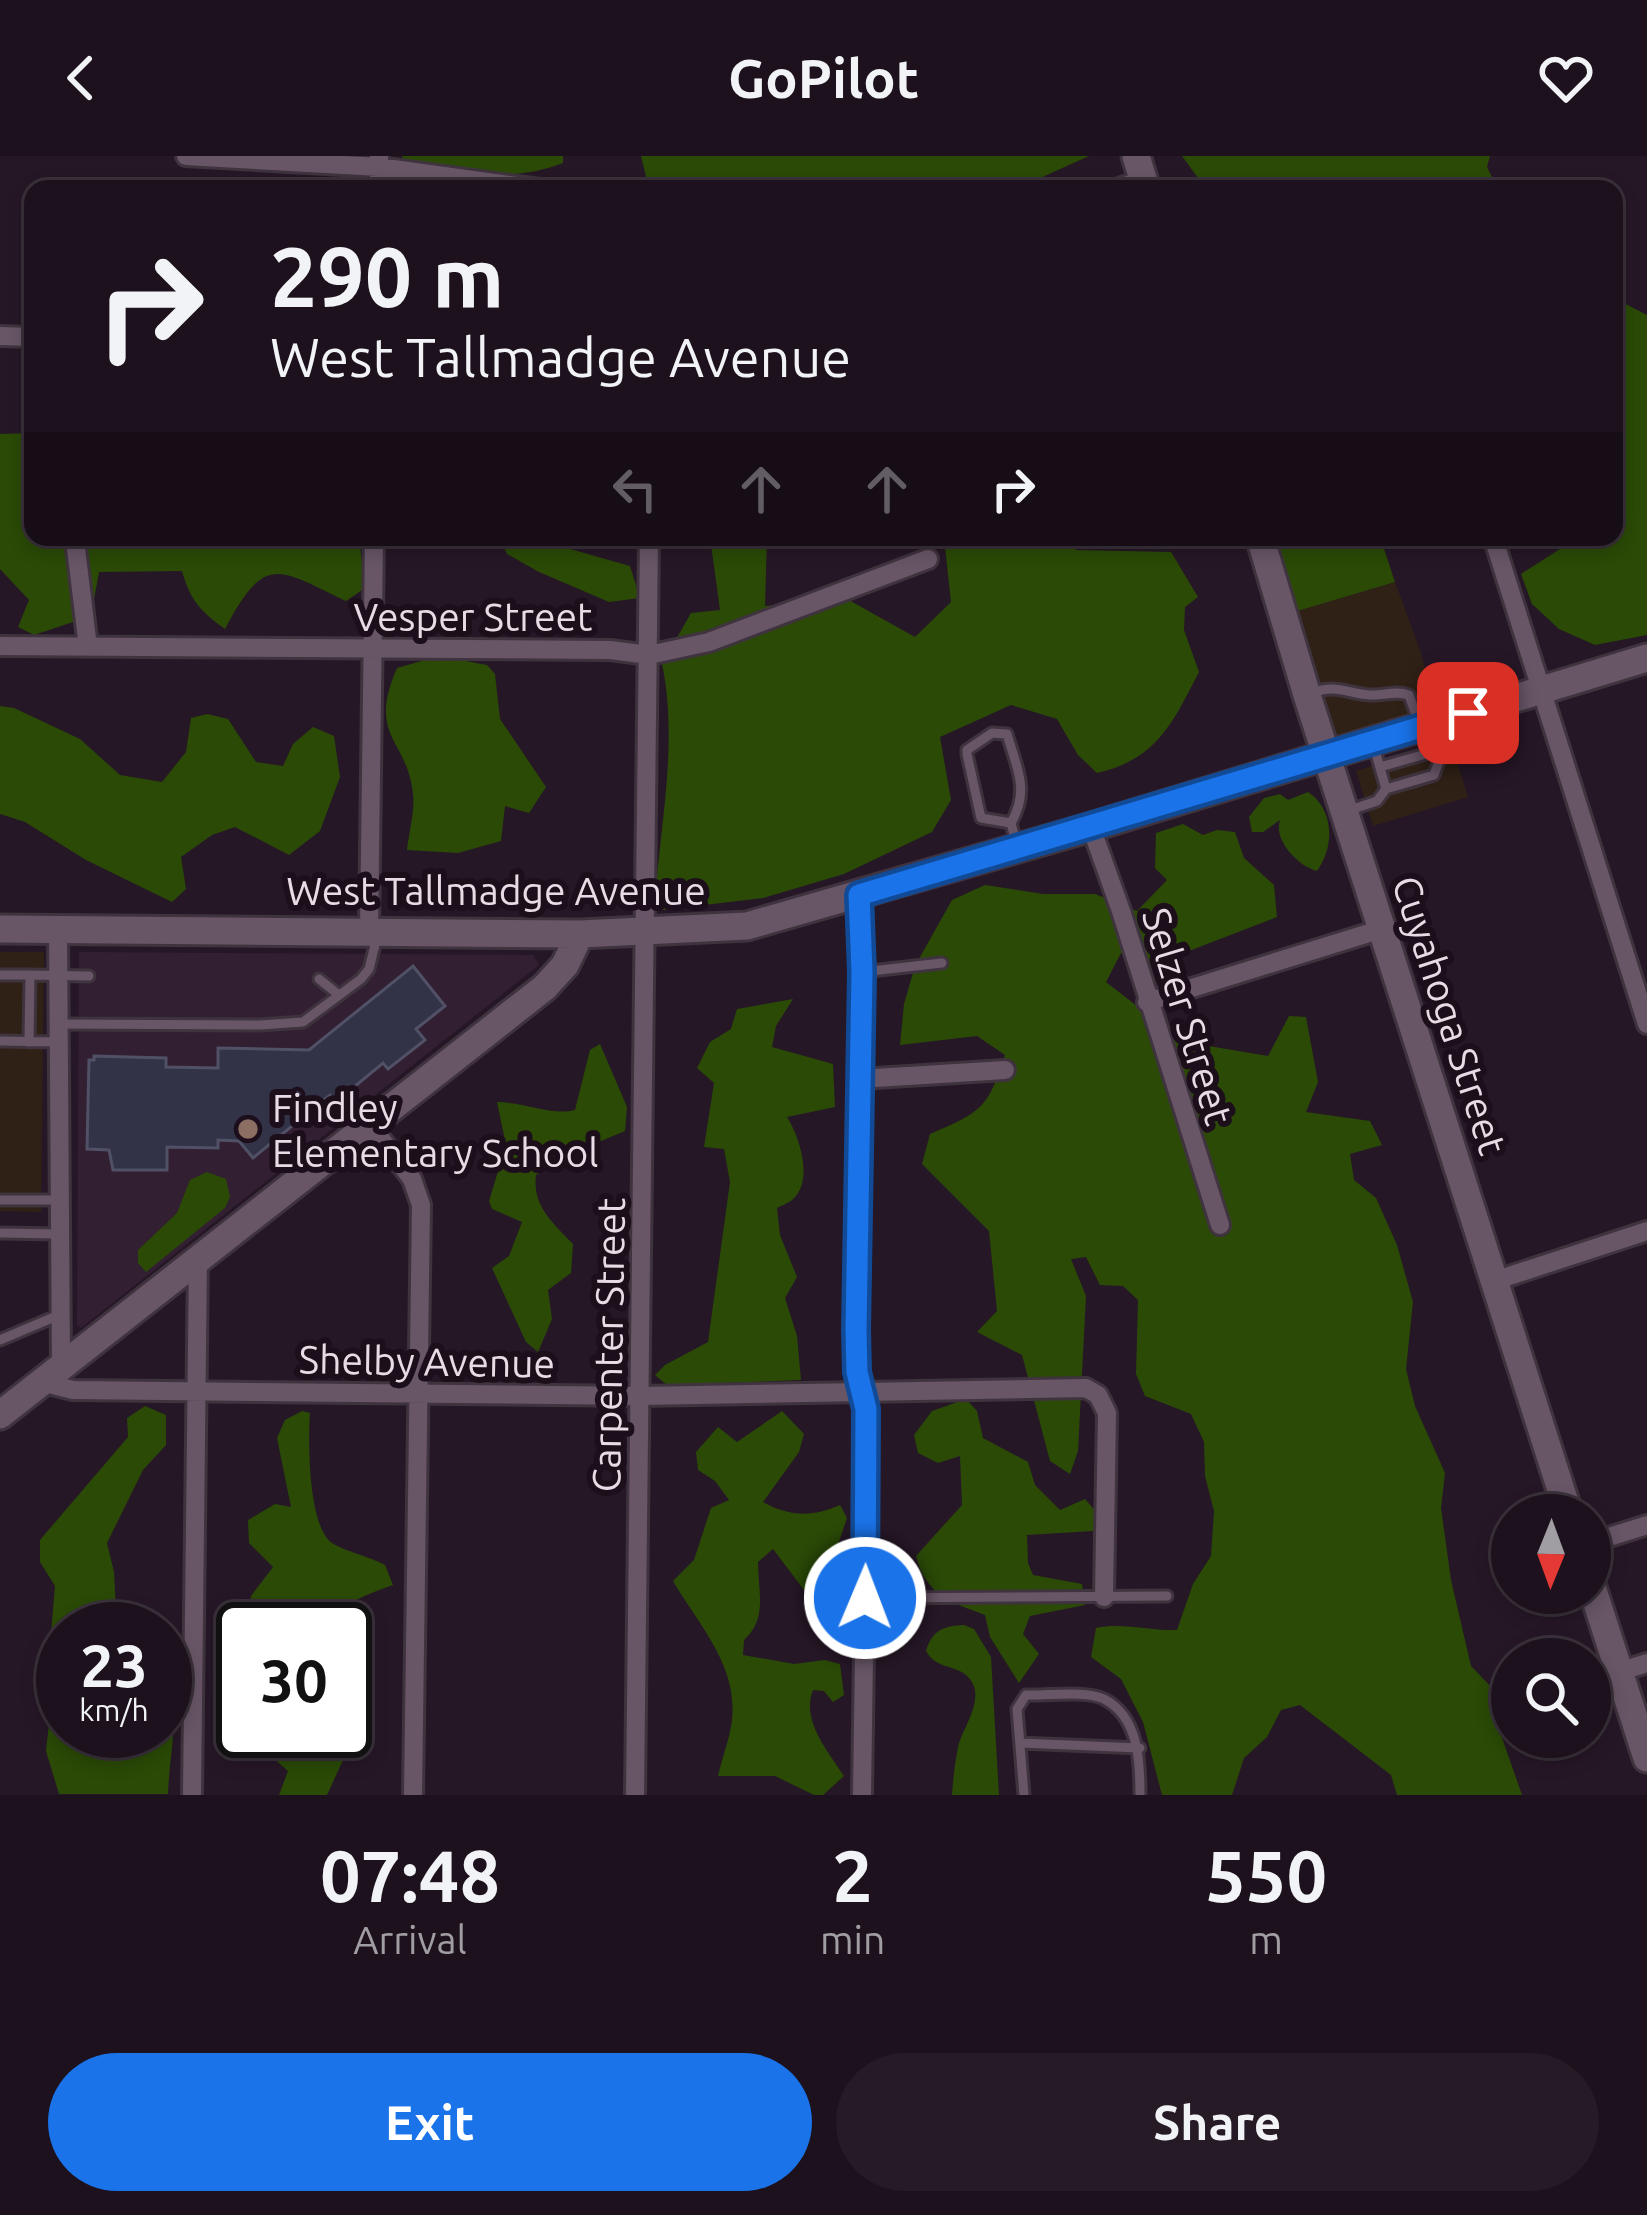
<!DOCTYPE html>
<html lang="en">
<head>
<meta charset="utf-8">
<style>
  body { margin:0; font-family:Ubuntu,sans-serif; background:#251a25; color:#f1f3f6; height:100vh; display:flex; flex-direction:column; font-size:45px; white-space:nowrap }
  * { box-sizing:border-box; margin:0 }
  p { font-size:39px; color:#a09da3 }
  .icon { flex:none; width:66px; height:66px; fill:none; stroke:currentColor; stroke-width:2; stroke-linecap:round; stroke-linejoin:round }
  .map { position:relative; height:1639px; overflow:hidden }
  .side { display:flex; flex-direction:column; background:#1c111c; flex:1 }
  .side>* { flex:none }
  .banner { position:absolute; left:24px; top:24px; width:1599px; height:366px; border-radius:24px; box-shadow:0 6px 18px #0003,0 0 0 3px #3a313b; background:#1c111c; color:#f1f3f6; overflow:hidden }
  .needle { width:78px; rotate:181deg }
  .fabs { position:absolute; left:1491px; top:1338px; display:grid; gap:24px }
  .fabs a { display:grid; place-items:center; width:120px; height:120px; border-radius:50%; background:#1c111c; box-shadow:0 6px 18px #0003,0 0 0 3px #3a313b; font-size:60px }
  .speed { position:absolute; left:36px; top:1446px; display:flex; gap:24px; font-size:60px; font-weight:700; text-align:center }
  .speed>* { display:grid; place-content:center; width:156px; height:156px; border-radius:50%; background:#1c111c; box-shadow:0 6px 18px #0003,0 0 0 3px #3a313b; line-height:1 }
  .speed small { font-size:30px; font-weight:400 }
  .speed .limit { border:6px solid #111; border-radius:18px; background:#fff; color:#111 }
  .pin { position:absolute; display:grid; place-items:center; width:102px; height:102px; color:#fff; margin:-51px; border-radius:24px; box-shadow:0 6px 18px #0006 }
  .me { position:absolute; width:132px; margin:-66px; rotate:1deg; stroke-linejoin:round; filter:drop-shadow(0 0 9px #0008) }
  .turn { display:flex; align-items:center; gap:42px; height:252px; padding:0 48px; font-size:54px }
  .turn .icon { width:156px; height:156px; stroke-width:2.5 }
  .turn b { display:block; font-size:84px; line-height:102px }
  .lanes { display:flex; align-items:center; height:114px; padding:0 48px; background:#0003; justify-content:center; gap:60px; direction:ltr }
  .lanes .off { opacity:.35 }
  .eta { display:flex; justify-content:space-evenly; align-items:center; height:204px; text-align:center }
  .eta b { font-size:72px; font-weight:700; line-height:84px }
  .action { display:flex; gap:24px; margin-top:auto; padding:24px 48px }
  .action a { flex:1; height:138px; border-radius:72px; background:#1a73e8; color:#fff; font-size:48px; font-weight:700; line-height:138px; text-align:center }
  .action a+a { background:#251a25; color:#f1f3f6 }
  header { display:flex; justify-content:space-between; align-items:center; height:156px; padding:0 48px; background:#1c111c; font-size:54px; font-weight:700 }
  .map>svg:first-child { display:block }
</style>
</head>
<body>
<header><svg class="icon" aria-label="back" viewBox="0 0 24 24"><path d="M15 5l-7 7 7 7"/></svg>GoPilot<svg class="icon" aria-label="heart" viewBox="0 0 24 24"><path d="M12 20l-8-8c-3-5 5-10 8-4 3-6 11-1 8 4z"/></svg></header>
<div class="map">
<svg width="1647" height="1639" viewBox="0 0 1647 1639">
  <rect width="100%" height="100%" fill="#261726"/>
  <path fill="#302116" d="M1395 426 1421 497 1438 563 1330 596 1294 456Z
    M1451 586 1468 641 1373 670 1356 615Z
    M0 796H44L41 1056 0 1055Z"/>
  <path fill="#331f32" d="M79 796 533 799 539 809 81 1172 77 1169Z"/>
  <path fill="#2a4a06" d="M402 0H563V7C509 28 459 16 403 9Z
    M641 0H1089L1016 33H695L685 29 649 33Z
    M1182 0H1490L1487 11 1498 33H1350L1343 26 1328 33H1206Z
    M1614 142 1647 159V479L1595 489 1559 473 1532 448 1521 418 1560 393 1551 381H1614Z
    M33 277V381H359L365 432 346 445C277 412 265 397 225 473 201 456 190 444 182 415L99 416 91 460 34 479 18 471 29 444 0 413V278Z
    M499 381H552L556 389 630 410 640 442 609 446 539 416 507 398Z
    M710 381H767L765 450 847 443 915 481 951 446 945 391 923 381H1073L1076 394 1171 396 1198 441 1185 451 1184 474 1199 516C1172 568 1157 603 1097 617L1078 599 1057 563 1011 549 940 581 951 644 932 676 844 718 763 742 654 755C659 675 679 587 662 508L691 457 720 454Z
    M1284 381H1380L1395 426 1294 456 1274 398Z
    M439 500 487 509 495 518 500 563 546 631 529 657 505 650 501 685 458 697 407 694C409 676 415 655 413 638 407 581 367 582 397 512Z
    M0 550 14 552 80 583 120 619 162 626 186 596 191 562 207 558 228 563 256 606 283 610 293 588 313 571 334 580 340 621 320 675 289 699 235 671 212 679 181 701 186 733 172 746 86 704 25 666 0 658Z
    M1308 636C1334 653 1335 690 1317 715 1298 710 1273 684 1280 664L1263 676H1252L1249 661 1264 642 1280 638 1288 644Z
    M1183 668 1203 679 1217 674 1235 676 1244 702 1274 729 1277 761 1150 810 1121 797 1106 826 1164 871 1209 890 1268 900 1289 860 1306 861 1318 926 1306 956 1370 965 1382 989 1350 998 1354 1024 1376 1042 1397 1089 1413 1146 1406 1213 1415 1250 1445 1317 1441 1352 1451 1424 1471 1510 1497 1537 1499 1573 1522 1639H1397L1391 1619 1300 1549 1281 1554 1267 1581 1244 1602 1232 1639H1162L1143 1566 1121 1523 1091 1501 1096 1472C1121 1466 1150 1475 1177 1474L1193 1428 1211 1400 1214 1355 1205 1320 1204 1286 1191 1258 1145 1240 1136 1218 1138 1144 1123 1130 1100 1129 1086 1101 1071 1103 1086 1140 1078 1295 1070 1318 1050 1305 1022 1199 977 1176 997 1155 989 1075 922 1008 930 978C982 956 988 952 1005 899L977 880 900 889 904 848 915 810 952 744 985 729 1043 738H1095L1137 755 1167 724 1155 712 1156 677Z
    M793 843 776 870 772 891 833 908 835 951 787 961C799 980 813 1021 795 1041 791 1046 783 1049 777 1052L780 1079 797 1121 785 1142 797 1180 801 1224 667 1229 655 1219 665 1209 708 1186 730 1026 724 993 704 991 714 927 697 912 710 886 731 873 737 853Z
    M600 888 627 951 625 975 565 1000 536 1019C532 1050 553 1067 573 1088L571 1117 548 1134 552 1163 538 1196 526 1186 492 1112 509 1100 522 1066 492 1053 489 1045 506 989 497 946C524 946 551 960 575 954L590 894Z
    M207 1016 226 1023 230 1041 225 1052 146 1116 138 1107V1094L177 1057 190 1024Z
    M966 1243 977 1255 983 1282 1028 1306 1035 1329 1060 1354 1085 1343 1096 1356 1093 1375 1027 1379 1028 1407 1033 1419 1082 1428 1085 1449 1030 1460 1023 1478 1039 1498 1019 1527 990 1481 985 1459C950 1446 926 1439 916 1400L962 1349 960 1300 938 1307 918 1297 914 1279 932 1255Z
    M145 1250 166 1259V1289L143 1314 107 1387 114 1416 117 1473H63V1575H165V1508C183 1545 169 1598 168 1638H59L46 1595 53 1530 49 1502 55 1430 40 1406V1384L128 1281 127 1262Z
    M302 1255 310 1257C308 1285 308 1370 332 1387 344 1395 371 1401 385 1409L393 1429C366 1439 339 1447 325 1473H247L251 1440 273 1411 249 1387 248 1364 275 1348 291 1351 277 1282 285 1264Z
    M782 1255 804 1278 799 1296 763 1346C790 1361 813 1361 840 1349L847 1362 823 1433 804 1434 773 1393 758 1406C758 1436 768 1462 744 1484L743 1499 794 1508 825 1504 840 1508 844 1539 833 1546 824 1535 813 1534C801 1564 827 1594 844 1620L823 1639H814L775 1620H718C722 1602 730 1582 732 1564 738 1509 698 1468 673 1425L694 1404 711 1352 729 1344 715 1325 698 1314 696 1296 718 1271 737 1286Z
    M964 1469 974 1473 991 1501 999 1639H952C953 1624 955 1606 958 1591 963 1570 989 1539 966 1519 952 1508 936 1513 926 1495 932 1475 942 1470 964 1469Z
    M345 1561 349 1591 327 1639H279L288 1615 264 1594 253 1575H345Z"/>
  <path fill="#323347" stroke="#505166" stroke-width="3" d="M413 810 445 850 416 873 425 884 388 913 383 907 336 946 330 939 253 1002 239 985 218 984V992L167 991V1014H113L109 994 87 993 89 904H94V900L166 902V911L218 912V892L309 894Z"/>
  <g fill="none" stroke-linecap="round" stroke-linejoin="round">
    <defs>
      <path id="lane" d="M1102 33 1137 21
        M1312 537C1335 528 1347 537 1370 539 1384 540 1395 534 1409 539L1418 565
        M1380 611 1436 595
        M1386 633 1434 619 1439 605 1430 575
        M1350 654 1377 645 1386 633 1373 587
        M1011 667 981 662 967 598V594L992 577 1007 578C1017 613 1030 634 1011 667L1016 687
        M862 816 942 807
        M0 819H30
        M319 823 339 839
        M58 868 260 869 303 866 361 823 369 813 378 777
        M0 885 58 886
        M29 886 30 819 89 820
        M0 1044H59
        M0 1077 59 1078
        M0 1184 59 1159
        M865 1442 1167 1440
        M1020 1587 1140 1592
        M1024 1639 1017 1553 1026 1539C1047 1540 1085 1534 1104 1543 1139 1561 1140 1606 1140 1639"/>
      <path id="street" d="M186 0 379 11 539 33
        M379 33V0
        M0 180 33 181
        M1493 381 1647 868
        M75 384 88 491
        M0 490 610 494 649 499 709 486 928 403
        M1091 671 1121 755 1220 1069
        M859 739 862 816 856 1174C857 1213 866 1249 867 1288L862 1639
        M58 773 61 1209
        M369 775 374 381
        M1147 846 1382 773
        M859 923 1005 914
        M370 969 412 1023 421 1049 413 1639
        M1497 1124 1647 1075
        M41 1226 73 1234 641 1240 1086 1232 1098 1239 1107 1257 1104 1441
        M1590 1387 1647 1369
        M1618 1516 1647 1507
        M192 1639 198 1102
        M635 1639 649 381"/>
      <path id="secondary" d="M1136 0 1146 33
        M1260 381 1307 539 1569 1359
        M0 773 580 778 747 770 1091 671 1647 502
        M0 1259 545 831 565 809 580 778
        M1590 1425 1647 1602"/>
    </defs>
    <use href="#lane" stroke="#3f333e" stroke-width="15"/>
    <use href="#street" stroke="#3f333e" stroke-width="24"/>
    <use href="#secondary" stroke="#3f333e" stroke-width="33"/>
    <use href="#lane" stroke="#685667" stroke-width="9"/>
    <use href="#street" stroke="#685667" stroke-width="18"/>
    <use href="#secondary" stroke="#685667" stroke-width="27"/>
  </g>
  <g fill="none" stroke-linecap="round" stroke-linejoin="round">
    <defs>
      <path id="route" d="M865 1442 866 1253 857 1216 856 1174 862 816 859 739 1468 557"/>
    </defs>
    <use href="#route" stroke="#114b97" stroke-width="30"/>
    <use href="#route" stroke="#1a73e8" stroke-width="21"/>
  </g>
  <circle fill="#8d6e63" stroke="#1d0e1c" stroke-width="4.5" cx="248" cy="973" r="12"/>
  <g text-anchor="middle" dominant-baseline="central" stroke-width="12" stroke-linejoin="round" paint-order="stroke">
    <g font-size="39" fill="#e7dce6" stroke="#1d0e1c">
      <text x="473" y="460">Vesper Street</text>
      <text x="496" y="734">West Tallmadge Avenue</text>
      <text transform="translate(1450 859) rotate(72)">Cuyahoga Street</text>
      <text transform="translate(1188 860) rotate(73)">Selzer Street</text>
      <text transform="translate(608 1189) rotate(-89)">Carpenter Street</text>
      <text transform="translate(427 1205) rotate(1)">Shelby Avenue</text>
    </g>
    <g font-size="39" fill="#e7dce6" stroke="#1d0e1c" text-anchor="start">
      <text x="272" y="951">Findley<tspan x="272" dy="45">Elementary School</tspan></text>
    </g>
  </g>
</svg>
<div class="fabs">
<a><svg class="needle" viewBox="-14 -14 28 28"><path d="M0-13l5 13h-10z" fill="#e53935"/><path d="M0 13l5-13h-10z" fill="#a09da3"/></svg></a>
<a><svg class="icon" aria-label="search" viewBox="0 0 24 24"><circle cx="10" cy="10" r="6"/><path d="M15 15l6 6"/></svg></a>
</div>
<div class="speed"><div>23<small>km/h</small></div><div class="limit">30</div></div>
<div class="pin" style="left:1468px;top:557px;background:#d93025"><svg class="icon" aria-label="arrive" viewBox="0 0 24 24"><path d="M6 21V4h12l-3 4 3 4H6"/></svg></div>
<svg class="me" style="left:865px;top:1442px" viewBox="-20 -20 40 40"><circle r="17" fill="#1a73e8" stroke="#fff" stroke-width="3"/><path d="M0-11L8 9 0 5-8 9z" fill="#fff"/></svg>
<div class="banner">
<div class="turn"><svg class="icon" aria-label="right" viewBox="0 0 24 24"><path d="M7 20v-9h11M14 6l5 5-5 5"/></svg><div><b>290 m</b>West Tallmadge Avenue</div></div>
<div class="lanes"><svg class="icon off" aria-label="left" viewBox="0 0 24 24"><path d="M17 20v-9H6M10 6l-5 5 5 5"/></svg><svg class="icon off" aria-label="ahead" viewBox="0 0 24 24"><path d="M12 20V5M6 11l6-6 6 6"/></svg><svg class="icon off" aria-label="ahead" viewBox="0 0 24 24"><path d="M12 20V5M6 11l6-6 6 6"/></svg><svg class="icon" aria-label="right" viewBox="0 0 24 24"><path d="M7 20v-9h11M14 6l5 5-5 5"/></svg></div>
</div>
</div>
<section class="side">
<div class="eta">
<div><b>07:48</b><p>Arrival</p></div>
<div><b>2</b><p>min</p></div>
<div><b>550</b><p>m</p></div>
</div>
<div class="action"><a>Exit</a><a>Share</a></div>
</section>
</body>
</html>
